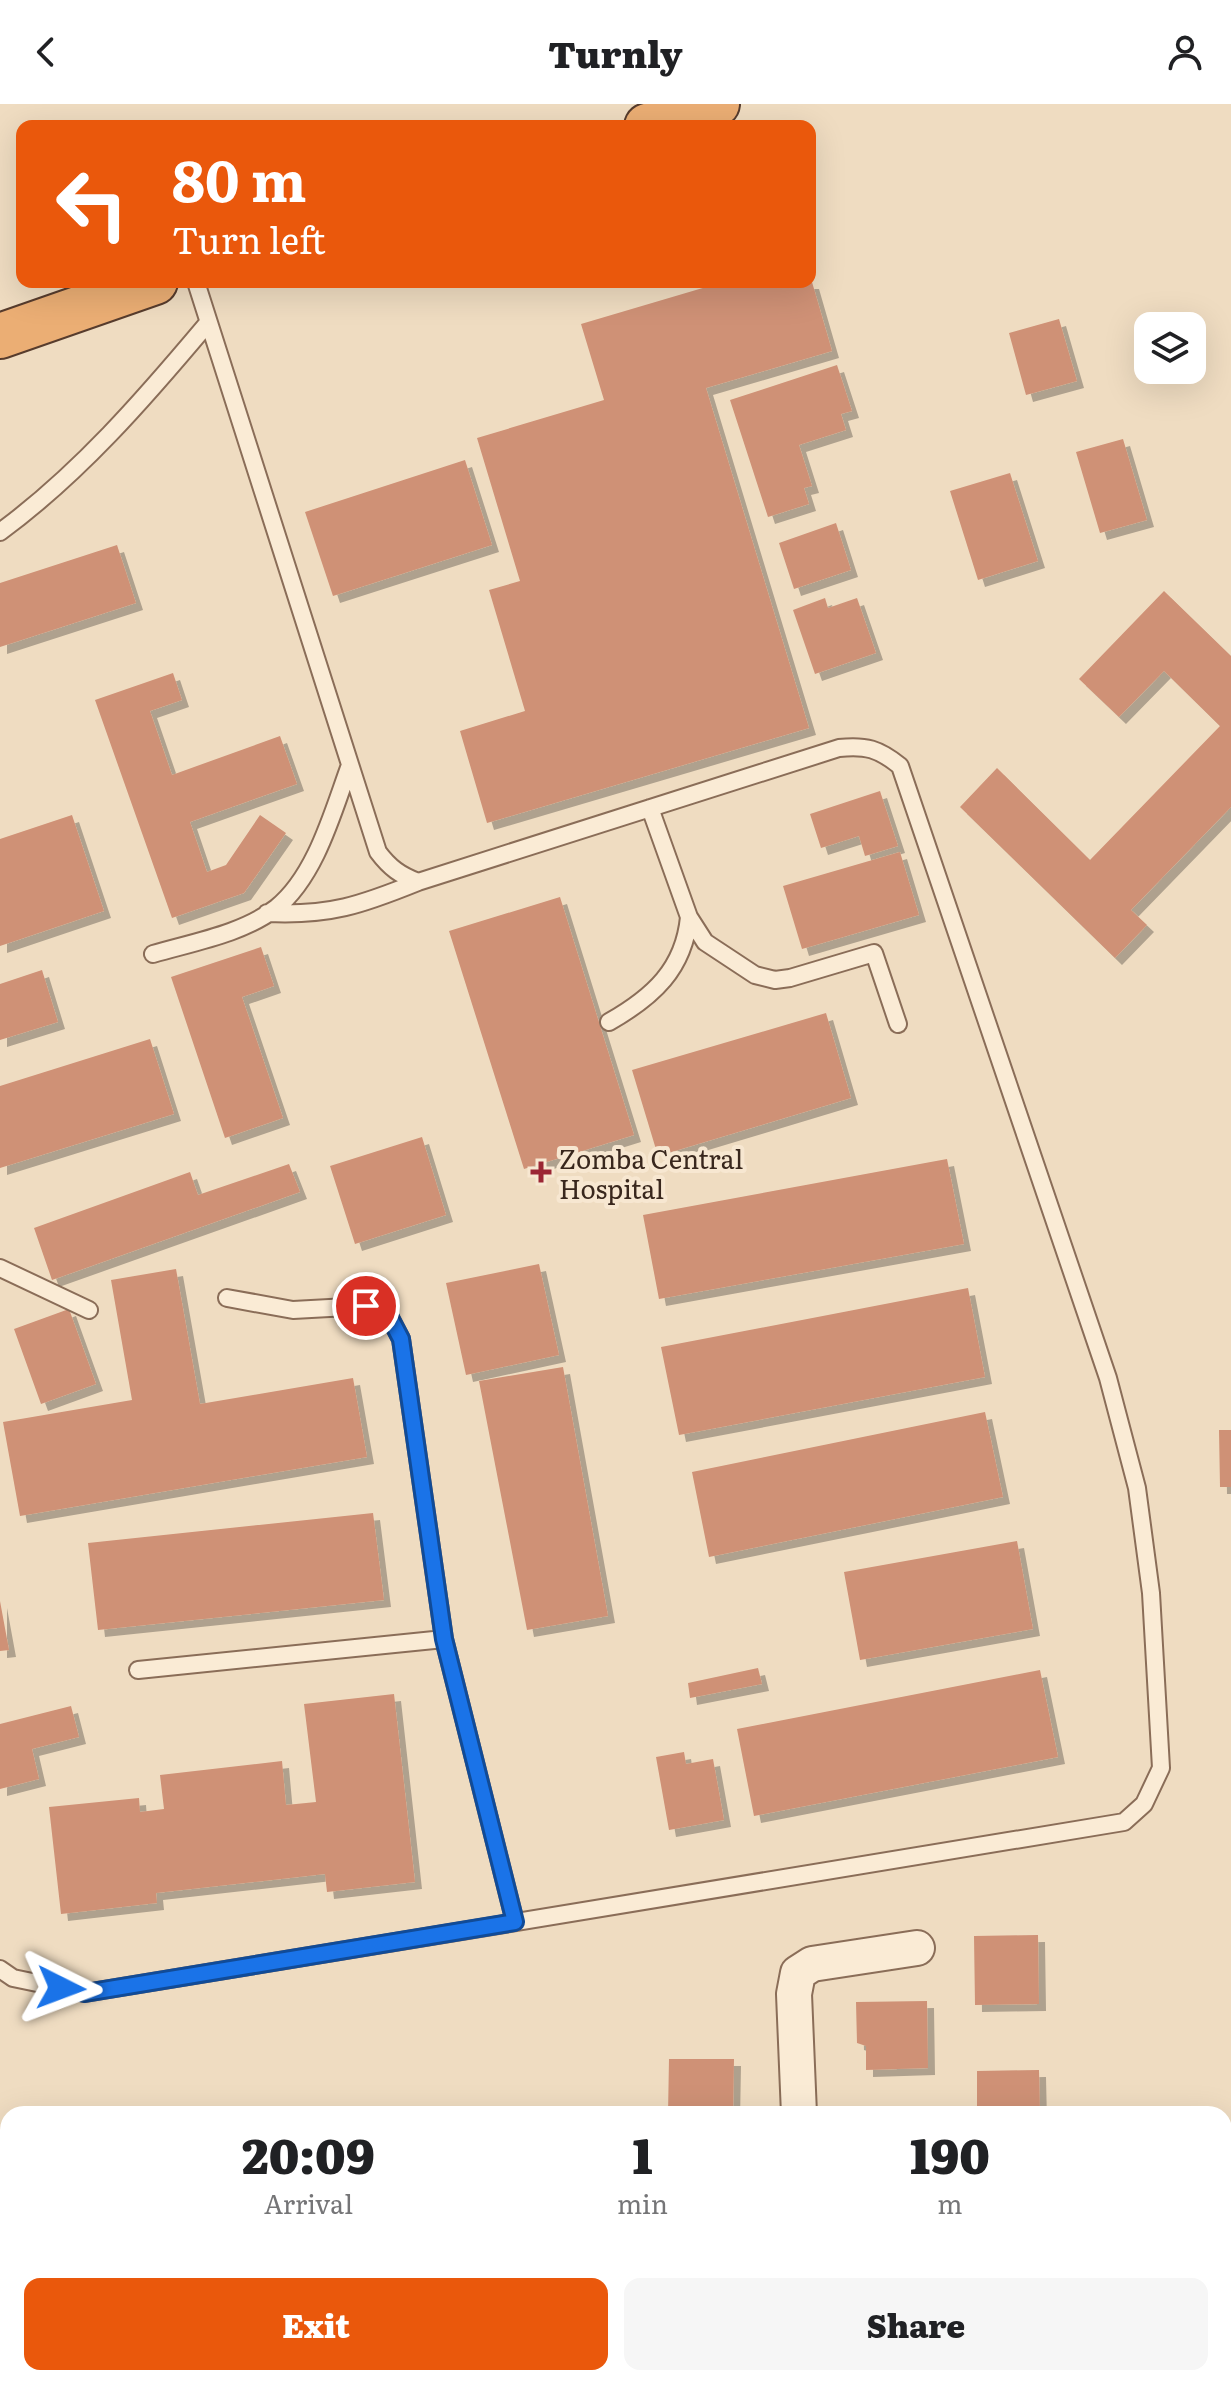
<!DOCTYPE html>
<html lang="en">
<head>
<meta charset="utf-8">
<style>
  body { margin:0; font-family:Literata,serif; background:#f6f6f6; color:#202124; height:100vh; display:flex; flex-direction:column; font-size:30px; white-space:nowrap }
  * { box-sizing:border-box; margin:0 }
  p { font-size:26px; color:#757577 }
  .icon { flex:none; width:44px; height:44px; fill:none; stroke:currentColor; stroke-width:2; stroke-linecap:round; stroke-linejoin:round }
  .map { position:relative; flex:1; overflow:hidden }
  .details { position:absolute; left:0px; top:2002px; width:1232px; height:280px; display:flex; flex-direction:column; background:#fff; border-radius:24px 24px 0 0; box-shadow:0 8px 32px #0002 }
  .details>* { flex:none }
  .guide { position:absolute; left:16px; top:16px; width:800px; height:168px; border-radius:16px; box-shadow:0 8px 32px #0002; background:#ea580c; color:#fff; overflow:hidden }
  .buttons { position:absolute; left:1134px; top:208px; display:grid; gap:16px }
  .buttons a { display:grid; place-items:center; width:72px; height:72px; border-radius:16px; background:#fff; box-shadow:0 8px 32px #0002; font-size:40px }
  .pin { position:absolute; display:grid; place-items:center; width:68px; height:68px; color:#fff; margin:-34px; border:4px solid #fff; border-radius:50%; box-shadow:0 2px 8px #0007 }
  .me { position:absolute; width:88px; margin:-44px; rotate:93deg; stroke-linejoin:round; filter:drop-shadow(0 0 6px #0008) }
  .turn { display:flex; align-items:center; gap:28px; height:168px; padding:0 24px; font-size:36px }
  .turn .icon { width:104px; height:104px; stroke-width:2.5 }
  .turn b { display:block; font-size:56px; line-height:68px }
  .eta { display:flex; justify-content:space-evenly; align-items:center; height:136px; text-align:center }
  .eta b { font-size:48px; font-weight:800; line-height:56px }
  .cta { display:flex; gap:16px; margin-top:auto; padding:16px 24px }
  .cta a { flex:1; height:92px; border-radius:16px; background:#ea580c; color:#fff; font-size:32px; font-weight:800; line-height:92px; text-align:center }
  .cta a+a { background:#f6f6f6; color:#202124 }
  header { display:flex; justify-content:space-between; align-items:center; height:104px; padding:0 24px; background:#fff; font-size:36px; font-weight:800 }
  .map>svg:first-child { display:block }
</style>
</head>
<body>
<header><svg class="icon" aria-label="back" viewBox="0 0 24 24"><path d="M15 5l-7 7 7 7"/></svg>Turnly<svg class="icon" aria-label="person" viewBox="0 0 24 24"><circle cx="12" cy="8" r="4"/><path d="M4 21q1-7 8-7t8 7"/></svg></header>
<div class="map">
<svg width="1231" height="2282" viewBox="0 0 1231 2282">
  <defs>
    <filter id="shadow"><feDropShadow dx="7" dy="7" stdDeviation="0" flood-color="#0004"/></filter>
  </defs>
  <rect width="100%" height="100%" fill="#efdcc1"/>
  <path fill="#cf9176" filter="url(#shadow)" d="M723 178H812L832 247 706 284 809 624 487 719 460 627 525 607 489 486 520 477 477 334 604 296 581 220Z
    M1059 215 1077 277 1026 291 1009 229Z
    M837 261 852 307 841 310 846 326 799 341 812 382 804 384 809 400 768 413 730 296Z
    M1123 335 1147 416 1100 429 1076 348Z
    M465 356 492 441 333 492 305 408Z
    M1010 369 1038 457 978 476 950 387Z
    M836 419 851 466 794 485 779 439Z
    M117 441 136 499 0 543V479Z
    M1164 487 1231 552V703L1131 806 1147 821 1115 854 960 703 997 664 1090 756 1220 622 1164 567 1119 613 1079 575Z
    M825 494 828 504 857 494 876 549 815 570 793 506Z
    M173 569 182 596 150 607 172 671 280 632 297 680 190 718 207 768 226 761 260 711 286 729 244 789 172 814 95 596Z
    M880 687 898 742 865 752 859 732 821 744 810 710Z
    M72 711 104 807 0 842V735Z
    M900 748 919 811 802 845 783 782Z
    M560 793 634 1031 524 1065 449 827Z
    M261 843 274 882 242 893 283 1014 225 1034 171 873Z
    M42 866 58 918 0 936V880Z
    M826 909 851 994 658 1052 632 966Z
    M150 935 174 1010 0 1064V982Z
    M422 1033 446 1111 355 1140 330 1062Z
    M947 1055 964 1140 659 1195 643 1111Z
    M289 1060 300 1088 52 1176 34 1124 190 1068 198 1091Z
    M539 1160 559 1251 466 1271 446 1179Z
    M176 1165 200 1300 353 1274 367 1353 20 1412 3 1318 132 1296 111 1176Z
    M968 1184 985 1273 679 1331 661 1243Z
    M69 1205 96 1280 41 1300 14 1225Z
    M563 1263 608 1512 527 1526 479 1277Z
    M985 1308 1003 1393 709 1453 692 1368Z
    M1219 1326H1231V1383H1220Z
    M373 1409 384 1496 98 1526 88 1439Z
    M1017 1437 1033 1525 860 1556 844 1468Z
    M0 1497 9 1546 0 1547Z
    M758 1564 762 1580 690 1594 688 1579Z
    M1040 1566 1058 1653 754 1712 737 1625Z
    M394 1590 415 1778 327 1788 325 1770 156 1789 157 1799 61 1810 49 1703 139 1694 140 1708 164 1705 160 1671 282 1657 286 1701 316 1698 304 1600Z
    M71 1602 79 1633 32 1645 39 1675 0 1685V1620Z
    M684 1648 686 1660 713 1655 724 1716 669 1726 656 1653Z
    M1038 1831 1039 1900 975 1901 974 1832Z
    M927 1897 928 1964 866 1966V1942L857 1939 856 1898Z
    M669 1955H734L733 2010H668Z
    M1039 1966 1040 2010H977V1967Z
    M923 2003V2010H857V2004Z
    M0 2199 8 2201V2263L0 2261Z
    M32 2274H137L135 2282H29Z"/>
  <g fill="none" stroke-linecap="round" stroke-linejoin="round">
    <defs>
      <path id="service" d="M0 428C79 370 144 295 207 220
        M650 704 689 813 705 838 755 871 775 876 790 874 874 849 898 920
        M267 809C330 812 361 801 418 778
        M153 850C194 838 242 830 276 804 316 772 333 707 350 661
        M609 918C653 893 684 865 689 813
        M0 1164 89 1206
        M227 1194 293 1206 366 1202 389 1212 401 1235 444 1535 515 1818
        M138 1566 444 1535
        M0 1865 13 1874 85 1889 1124 1718 1144 1700 1161 1664 1151 1489 1137 1384 1108 1274 900 662C879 645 866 641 839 644L418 778C400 771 390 764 378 748L196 178"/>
      <path id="minor" d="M799 2010 794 1890 798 1869 812 1860 917 1844
        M1224 2223H1231
        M334 2282 388 2274"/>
      <path id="trunk" d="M647 22 717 0
        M0 232 155 178"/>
    </defs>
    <use href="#service" stroke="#8a6d58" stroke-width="20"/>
    <use href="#minor" stroke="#8a6d58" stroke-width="38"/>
    <use href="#trunk" stroke="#573c2d" stroke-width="48"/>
    <use href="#service" stroke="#faebd5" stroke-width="16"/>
    <use href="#minor" stroke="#faebd5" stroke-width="34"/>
    <use href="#trunk" stroke="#ebae74" stroke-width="44"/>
  </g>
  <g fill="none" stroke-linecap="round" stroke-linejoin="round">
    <defs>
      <path id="route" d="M61 1884 85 1889 515 1818 444 1535 401 1235 389 1212 366 1202"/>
    </defs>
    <use href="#route" stroke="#114b97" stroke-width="20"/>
    <use href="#route" stroke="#1a73e8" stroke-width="14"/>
  </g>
  <path fill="#9b2634" stroke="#f7e7d1" stroke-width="3" d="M537 1056h8v8h8v8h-8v8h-8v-8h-8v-8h8z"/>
  <g text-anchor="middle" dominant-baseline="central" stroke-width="8" stroke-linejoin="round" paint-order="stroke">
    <g font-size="26" fill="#39271d" stroke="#f7e7d1" text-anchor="start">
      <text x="559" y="1053">Zomba Central<tspan x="559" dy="30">Hospital</tspan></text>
    </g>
  </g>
</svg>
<div class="buttons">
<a><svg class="icon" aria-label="layers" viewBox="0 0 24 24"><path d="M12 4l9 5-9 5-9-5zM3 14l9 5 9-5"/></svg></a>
</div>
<div class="pin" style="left:366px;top:1202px;background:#d93025"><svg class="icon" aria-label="arrive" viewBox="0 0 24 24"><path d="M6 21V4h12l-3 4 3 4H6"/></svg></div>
<svg class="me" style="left:61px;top:1884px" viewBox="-20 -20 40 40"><path d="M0-17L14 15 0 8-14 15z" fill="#1a73e8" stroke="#fff" stroke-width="4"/></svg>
<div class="guide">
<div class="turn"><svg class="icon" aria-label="left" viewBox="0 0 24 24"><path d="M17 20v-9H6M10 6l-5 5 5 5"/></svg><div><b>80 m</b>Turn left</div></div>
</div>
<section class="details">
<div class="eta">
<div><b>20:09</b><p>Arrival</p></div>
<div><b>1</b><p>min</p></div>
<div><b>190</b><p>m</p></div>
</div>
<div class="cta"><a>Exit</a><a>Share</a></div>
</section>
</div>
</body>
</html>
